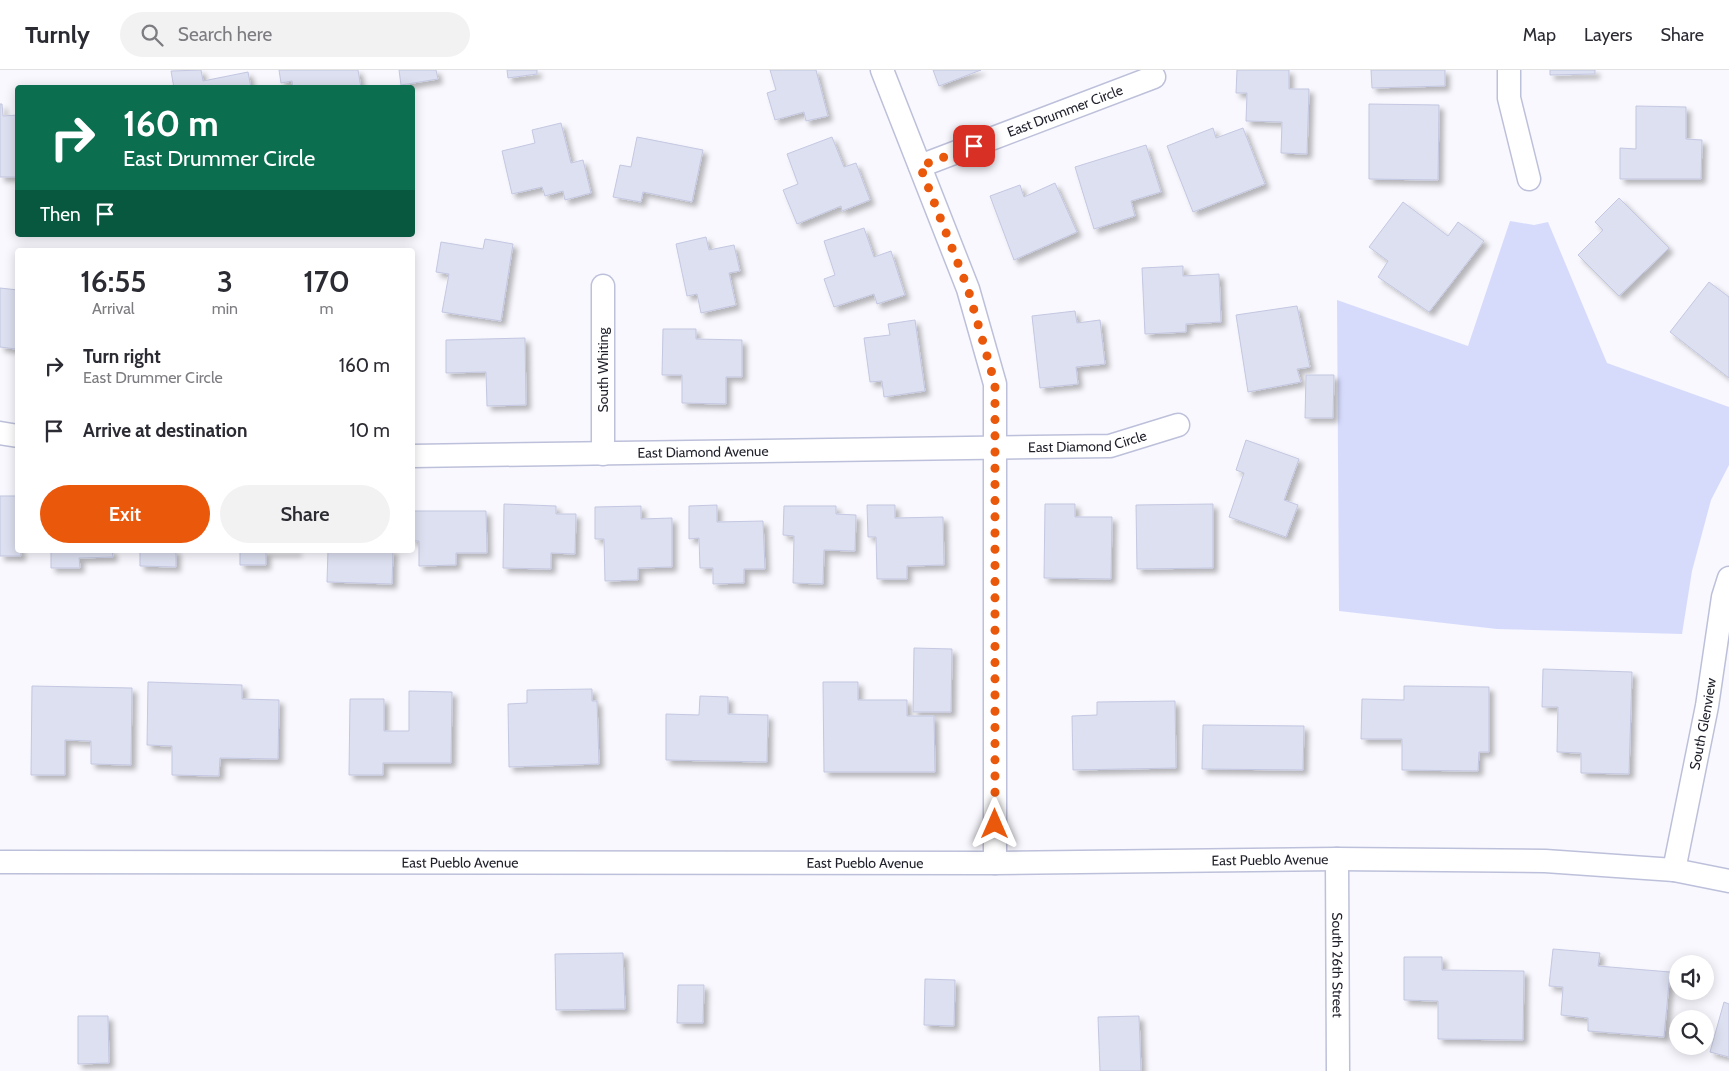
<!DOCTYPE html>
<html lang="en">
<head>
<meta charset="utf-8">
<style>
  body { margin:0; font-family:Cabin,sans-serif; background:#f2f2f3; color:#2b2b33; height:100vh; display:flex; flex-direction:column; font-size:19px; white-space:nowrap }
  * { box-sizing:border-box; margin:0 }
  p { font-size:16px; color:#7c7c81 }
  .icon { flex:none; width:28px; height:28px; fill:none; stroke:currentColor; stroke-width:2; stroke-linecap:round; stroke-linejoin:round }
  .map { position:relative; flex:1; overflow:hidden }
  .details { position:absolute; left:15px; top:178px; width:400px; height:305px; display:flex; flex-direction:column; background:#fff; border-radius:5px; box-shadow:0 2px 12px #0003 }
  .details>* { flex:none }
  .hud { position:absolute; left:15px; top:15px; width:400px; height:152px; border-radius:5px; box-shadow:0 2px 12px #0003; background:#0b6e4f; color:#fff; overflow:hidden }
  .controls { position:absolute; left:1669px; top:885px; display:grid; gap:10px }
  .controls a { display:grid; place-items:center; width:45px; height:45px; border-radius:50%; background:#fff; box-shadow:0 2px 12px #0003; font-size:25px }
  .pin { position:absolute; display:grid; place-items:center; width:42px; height:42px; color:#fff; margin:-21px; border-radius:10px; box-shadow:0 2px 8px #0006 }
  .me { position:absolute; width:55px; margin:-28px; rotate:0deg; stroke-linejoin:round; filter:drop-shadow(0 0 4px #0008) }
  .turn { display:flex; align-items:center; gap:18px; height:105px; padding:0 25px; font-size:22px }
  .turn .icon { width:65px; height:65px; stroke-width:2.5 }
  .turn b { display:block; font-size:35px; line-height:42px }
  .then { display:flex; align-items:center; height:48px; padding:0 25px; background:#0003; gap:10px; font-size:19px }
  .eta { display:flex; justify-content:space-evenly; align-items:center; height:85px; text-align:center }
  .eta b { font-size:30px; font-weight:600; line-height:35px }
  .cta { display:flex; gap:10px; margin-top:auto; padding:10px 25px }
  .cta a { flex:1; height:58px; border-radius:30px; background:#ea580c; color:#fff; font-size:20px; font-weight:600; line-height:58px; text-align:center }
  .cta a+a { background:#f2f2f3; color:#2b2b33 }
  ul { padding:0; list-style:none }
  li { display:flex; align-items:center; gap:15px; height:65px; padding:0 25px }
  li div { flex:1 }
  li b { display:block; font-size:19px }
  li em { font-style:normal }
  header { display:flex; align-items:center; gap:30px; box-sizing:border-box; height:70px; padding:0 25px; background:#fff; border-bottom:1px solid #e1e1e2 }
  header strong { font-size:24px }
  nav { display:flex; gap:28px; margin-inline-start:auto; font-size:18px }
  .search { width:350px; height:45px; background:#f2f2f3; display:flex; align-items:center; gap:12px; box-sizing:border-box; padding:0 18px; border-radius:28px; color:#7c7c81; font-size:19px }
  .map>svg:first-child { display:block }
</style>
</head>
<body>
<header>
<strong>Turnly</strong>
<div class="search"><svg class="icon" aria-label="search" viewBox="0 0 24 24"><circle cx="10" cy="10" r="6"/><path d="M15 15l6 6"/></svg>Search here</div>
<nav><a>Map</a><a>Layers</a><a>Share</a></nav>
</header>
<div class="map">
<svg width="1729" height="1001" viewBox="0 0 1729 1001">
  <defs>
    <filter id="shadow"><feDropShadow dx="4.5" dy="4.5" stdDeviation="2.5" flood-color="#0004"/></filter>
  </defs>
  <rect width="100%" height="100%" fill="#f8f8fe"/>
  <path fill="#d6dbfc" d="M1510 151 1534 155 1548 152 1607 293 1729 337V395L1711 430 1692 501 1682 564 1497 559 1339 541 1337 230 1468 276Z"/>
  <path fill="#dde0f0" stroke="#c3c7e1" filter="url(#shadow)" d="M201 0 203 11 248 2 251 18H174L171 1Z
    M279 0H358L361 18H293L292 11 281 13Z
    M399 0H436L438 9 401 15Z
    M507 0H537V4L508 8Z
    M770 0H816L828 46 806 51 804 42 775 50 767 23 776 20Z
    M933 0H981L939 16Z
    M1237 0H1289V19H1309L1307 84 1281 83 1282 52 1246 51 1247 23H1236Z
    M1371 0H1445V16L1372 18Z
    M1550 0H1595V4L1550 5Z
    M0 34H2L3 46 18 45V107H0Z
    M1369 34 1439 35 1438 110 1369 109Z
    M1636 36 1686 37V69L1702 70 1701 109H1620V78L1636 79Z
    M561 53 571 93 583 90 591 123 565 130 563 121 545 126 542 117 512 124 502 81 535 73 532 60Z
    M1213 58 1216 68 1243 58 1265 114 1193 142 1167 76Z
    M637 67 703 80 692 132 643 122 641 132 613 127 620 95 631 97Z
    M832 67 844 97 856 93 870 130 842 141 841 136 797 154 783 120 798 114 787 84Z
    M1146 75 1161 122 1131 131 1135 146 1094 159 1075 97Z
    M1055 113 1077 162 1014 190 990 126 1020 115 1024 127Z
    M1619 128 1669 178 1619 226 1578 185 1603 160 1595 152Z
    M1403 132 1448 166 1458 152 1484 171 1429 242 1378 207 1388 191 1369 177Z
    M864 158 874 187 891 181 905 225 877 234 874 224 834 237 824 209 835 205 824 171Z
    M706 167 709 180 734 175 740 201 729 203 736 235 701 243 697 224 687 226 676 174Z
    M485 169 513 174 501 251 442 242 449 204 436 202 441 172 483 179Z
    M1183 196V206L1219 204 1221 252 1186 254V262L1145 264 1142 198Z
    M1709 212 1729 227V308L1670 262Z
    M0 218 18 220 16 279 0 277Z
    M1297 236 1310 297 1297 299 1301 312 1248 322 1236 245Z
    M1075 241 1077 253 1100 250 1105 294 1076 297 1078 314 1040 318 1032 246Z
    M915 250 925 321 884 327 882 311 870 312 864 268 890 265 888 254Z
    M663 259H696V269L742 270V307H726V334L682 333V305H662Z
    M525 268 526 335 487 336 486 302 446 303V270Z
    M1306 305H1334L1333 348H1305Z
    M1246 370 1299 389 1284 430 1298 435 1286 467 1229 447 1244 403 1236 400Z
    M0 426H18V480H21V486H0Z
    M504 434 556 436V444H576L575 484 551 483V499L503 498Z
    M1045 434H1075V447H1112L1111 509 1044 508Z
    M1213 434V498L1137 499 1136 435Z
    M717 435V452L763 451 765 499H744V513L713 514V498H700L699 468 689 469V436Z
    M867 435H895V448L943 447 944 495 907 496V509H877L876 467H868Z
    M641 436V449L672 448V497L638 498V510L605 511 604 469H595V437Z
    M784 436H836V444L856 445 855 481 824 480 823 514 793 513 794 466 783 465Z
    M412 441H486L487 483H456V495L419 496V471H412Z
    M51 480H112L113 487 79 488 80 498H51Z
    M140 480H176V497L140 496Z
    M240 480H297V482H266V495H240Z
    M328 480H393L392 514 327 512Z
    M914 578 952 579 951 642H913Z
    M1543 599 1632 602 1629 704 1581 703V683L1557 682 1558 637H1542Z
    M148 612 242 615V629L279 630 278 689 220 688 219 706 172 705V676L147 675Z
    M823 612H858V630H907V646H934L935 702H824Z
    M32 616 132 618 131 695 91 694V671L65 670V705H31Z
    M1404 616 1489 617V682H1479L1478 701 1402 700V669H1361L1362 629 1404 630Z
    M592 619V631H597L599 694 509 697 508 634 527 633V620Z
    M409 621 452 622 451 693H383V705H349L350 629H384V661H409Z
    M700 626 728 627V644L768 645 767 692 666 690V644L699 645Z
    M1175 631 1176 698 1073 700 1072 646 1097 645V632Z
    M1203 655 1304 656 1303 700 1202 699Z
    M1553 879 1600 883 1598 896 1670 902 1664 967 1588 961V948L1561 945 1563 917 1549 916Z
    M623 883 625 939 556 940 555 884Z
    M1404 887H1442V900L1524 901 1523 970 1438 969V931L1404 930Z
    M925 909 955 910 954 956 924 955Z
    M678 915H704L703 953H677Z
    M1724 932 1729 934V987L1710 982Z
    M78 946H108L109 993 78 994Z
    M1139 946 1141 1001H1100L1098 947Z"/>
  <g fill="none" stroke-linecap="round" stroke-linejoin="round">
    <defs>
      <g id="minor">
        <path d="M882 0 968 219 995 314V793"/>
        <path d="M1509 0V28L1529 109"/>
        <path id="s1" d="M920 96 1154 7"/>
        <path d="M603 216V384"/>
        <path d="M0 363 18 366"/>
        <path id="s2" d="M412 386 1110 376 1178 355"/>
        <path id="s3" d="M1337 789 1338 1001"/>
        <path id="s4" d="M0 792 995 793 1337 789 1545 791 1674 800 1729 811"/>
        <path id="s5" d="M1674 800 1707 636 1723 527 1729 508"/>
      </g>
    </defs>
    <use href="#minor" stroke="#bdc0da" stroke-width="25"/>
    <use href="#minor" stroke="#fff" stroke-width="22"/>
  </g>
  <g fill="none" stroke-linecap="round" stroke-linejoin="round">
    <path stroke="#ea580c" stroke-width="9" stroke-dasharray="0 16.2" d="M974 76 920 96 968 219 995 314V754"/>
  </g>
  <g text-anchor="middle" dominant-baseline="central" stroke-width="4.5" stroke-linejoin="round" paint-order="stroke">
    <g font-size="14" fill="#1f202a" stroke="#fff">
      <text stroke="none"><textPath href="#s1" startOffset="155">East Drummer Circle</textPath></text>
      <text transform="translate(603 300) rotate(-90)">South Whiting</text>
      <text stroke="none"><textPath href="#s2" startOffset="676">East Diamond Circle</textPath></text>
      <text stroke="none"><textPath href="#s2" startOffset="291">East Diamond Avenue</textPath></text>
      <text stroke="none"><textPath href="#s5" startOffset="149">South Glenview</textPath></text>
      <text stroke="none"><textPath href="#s4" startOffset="1270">East Pueblo Avenue</textPath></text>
      <text stroke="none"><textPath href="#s4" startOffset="460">East Pueblo Avenue</textPath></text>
      <text stroke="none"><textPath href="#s4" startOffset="865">East Pueblo Avenue</textPath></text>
      <text stroke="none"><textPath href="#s3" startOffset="106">South 26th Street</textPath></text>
    </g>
  </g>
</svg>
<div class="controls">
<a><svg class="icon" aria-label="sound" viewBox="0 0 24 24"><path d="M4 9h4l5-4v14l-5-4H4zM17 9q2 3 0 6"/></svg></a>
<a><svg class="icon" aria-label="search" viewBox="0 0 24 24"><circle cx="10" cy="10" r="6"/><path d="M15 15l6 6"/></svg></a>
</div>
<div class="pin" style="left:974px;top:76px;background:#d93025"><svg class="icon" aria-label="arrive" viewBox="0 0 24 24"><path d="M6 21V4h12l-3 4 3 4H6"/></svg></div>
<svg class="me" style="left:995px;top:754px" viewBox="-20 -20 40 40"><path d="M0-17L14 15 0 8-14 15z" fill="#ea580c" stroke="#fff" stroke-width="4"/></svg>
<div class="hud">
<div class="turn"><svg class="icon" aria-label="right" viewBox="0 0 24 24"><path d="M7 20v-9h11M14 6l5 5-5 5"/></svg><div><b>160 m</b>East Drummer Circle</div></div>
<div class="then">Then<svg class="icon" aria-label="arrive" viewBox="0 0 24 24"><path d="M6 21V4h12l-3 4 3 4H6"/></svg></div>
</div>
<section class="details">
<div class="eta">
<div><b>16:55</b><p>Arrival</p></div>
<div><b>3</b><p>min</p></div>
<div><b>170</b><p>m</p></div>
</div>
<ul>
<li><svg class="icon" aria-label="right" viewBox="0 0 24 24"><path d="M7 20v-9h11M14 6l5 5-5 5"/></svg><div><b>Turn right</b><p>East Drummer Circle</p></div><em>160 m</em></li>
<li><svg class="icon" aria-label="arrive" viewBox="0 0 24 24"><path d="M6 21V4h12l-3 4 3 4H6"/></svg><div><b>Arrive at destination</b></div><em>10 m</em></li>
</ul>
<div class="cta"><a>Exit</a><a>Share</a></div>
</section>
</div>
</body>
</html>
